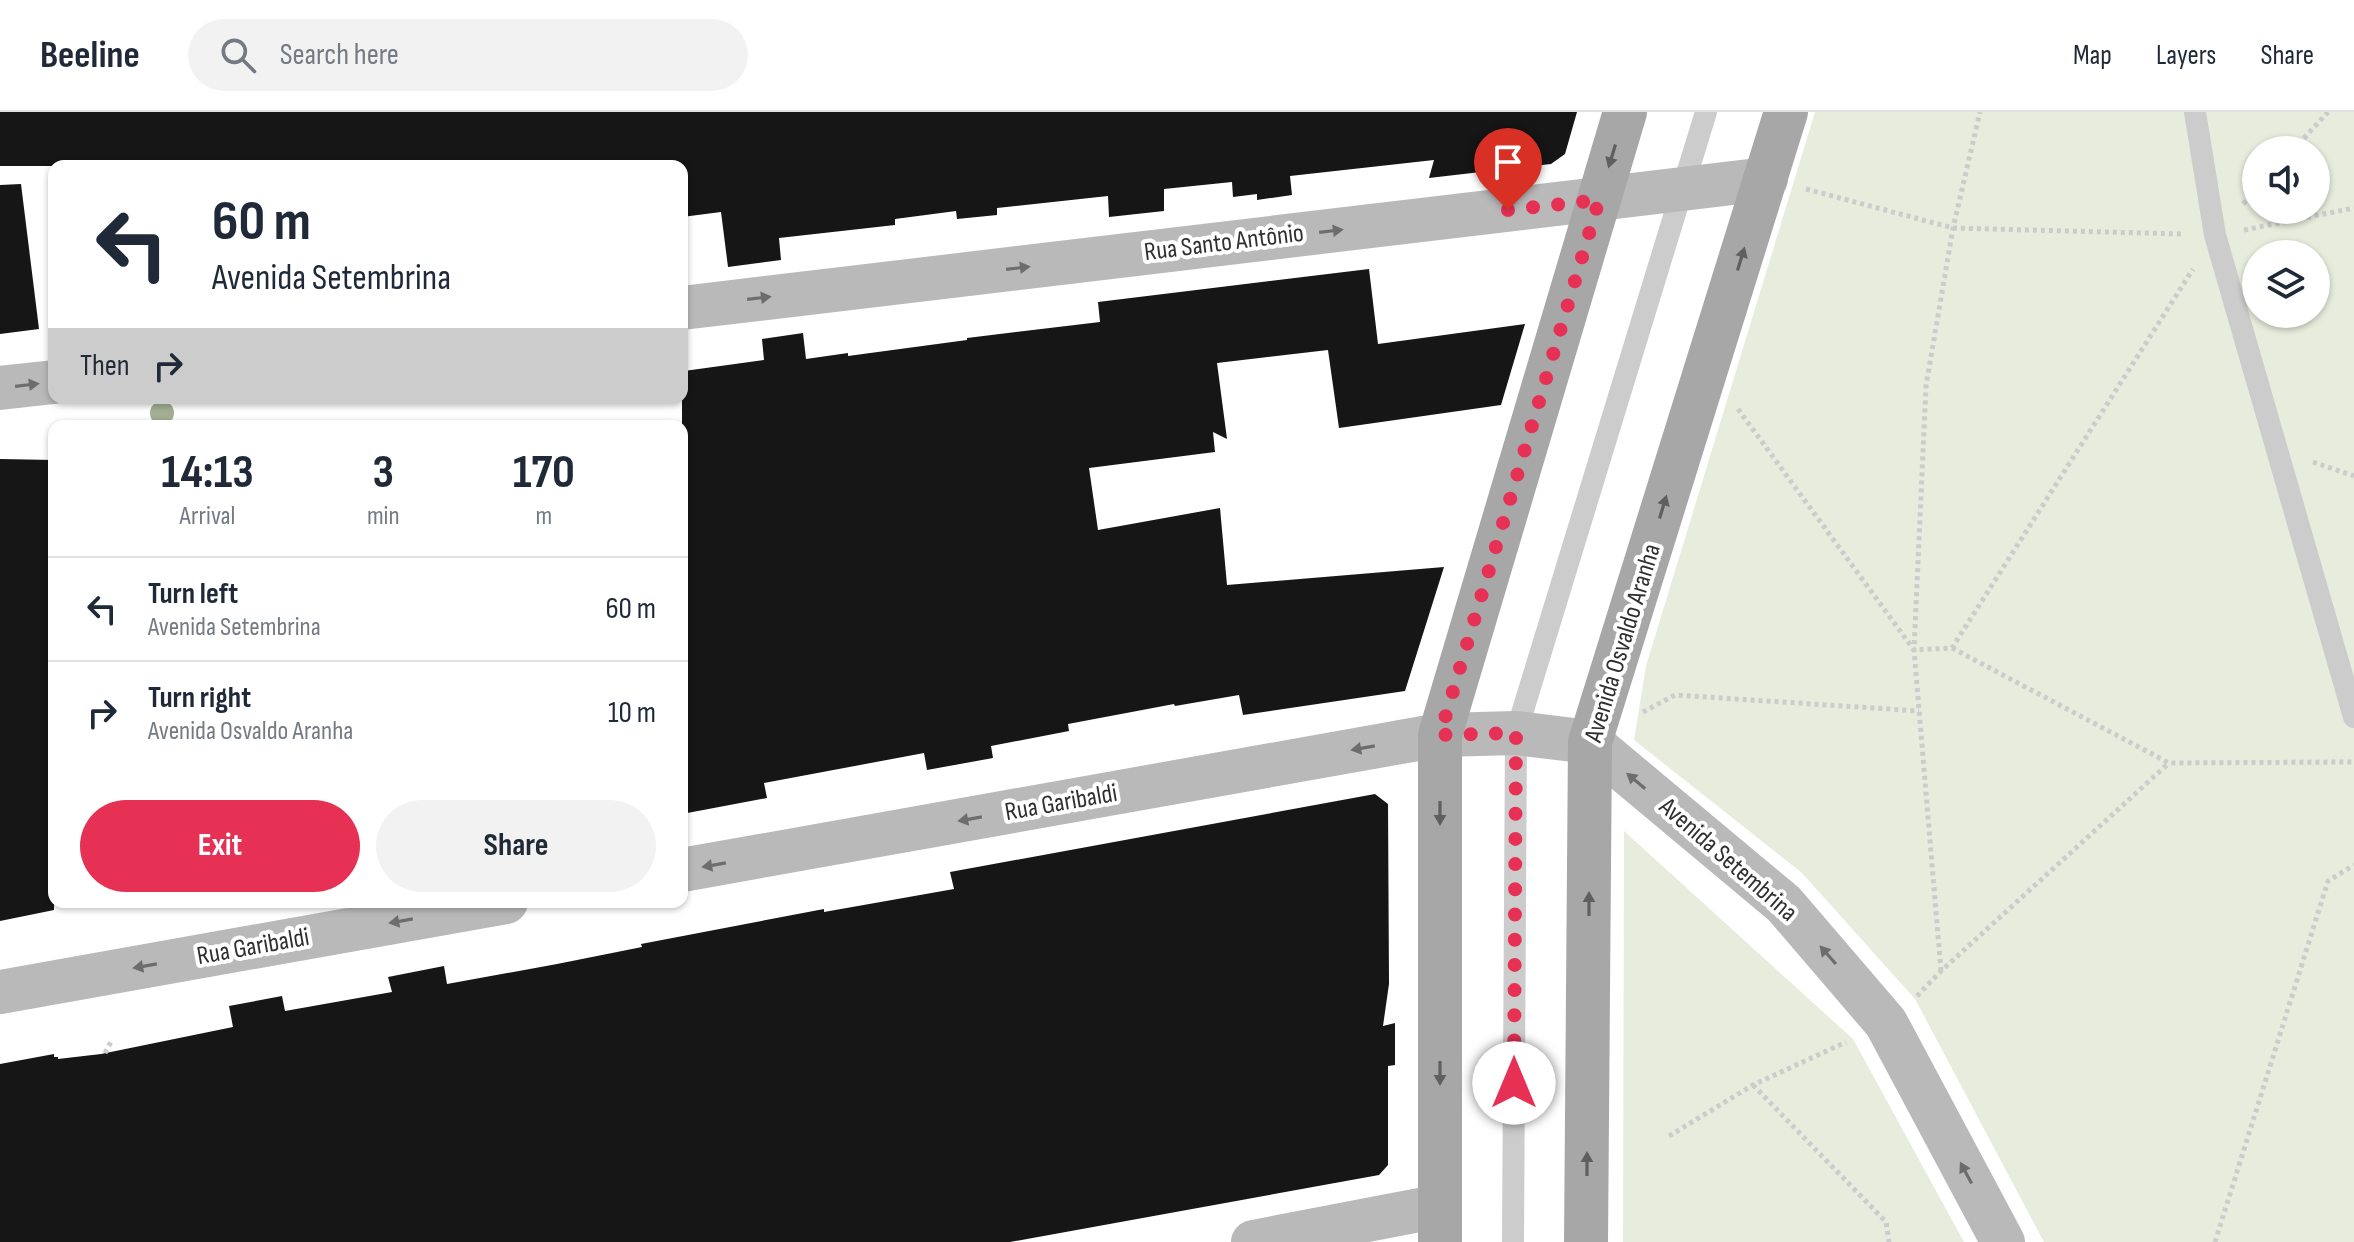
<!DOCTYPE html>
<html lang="en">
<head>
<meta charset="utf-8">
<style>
  body { margin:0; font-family:"Sofia Sans Condensed",sans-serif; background:#f2f2f3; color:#1f2937; height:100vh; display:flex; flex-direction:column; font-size:30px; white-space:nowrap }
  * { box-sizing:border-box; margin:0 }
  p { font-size:26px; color:#747a83 }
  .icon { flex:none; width:44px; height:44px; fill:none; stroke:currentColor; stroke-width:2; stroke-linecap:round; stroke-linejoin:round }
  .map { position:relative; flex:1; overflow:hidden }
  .panel { position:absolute; left:48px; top:308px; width:640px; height:488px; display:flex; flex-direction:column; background:#fff; border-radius:16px; box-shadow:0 2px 6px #0004 }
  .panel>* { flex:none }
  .guide { position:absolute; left:48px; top:48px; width:640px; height:244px; border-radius:16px; box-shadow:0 2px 6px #0004; background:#fff; color:#1f2937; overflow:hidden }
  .buttons { position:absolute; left:2242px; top:24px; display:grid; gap:16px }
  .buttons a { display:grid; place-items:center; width:88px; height:88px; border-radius:50%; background:#fff; box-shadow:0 2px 6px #0004; font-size:40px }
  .pin { position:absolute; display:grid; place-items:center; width:68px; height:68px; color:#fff; margin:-82px -34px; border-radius:50% 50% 50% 0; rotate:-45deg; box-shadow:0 0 8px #0007 }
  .pin .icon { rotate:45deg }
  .me { position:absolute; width:88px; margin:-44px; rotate:0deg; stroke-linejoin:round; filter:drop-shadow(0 0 6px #0008) }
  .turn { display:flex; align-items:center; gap:28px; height:168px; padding:0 32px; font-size:36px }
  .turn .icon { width:104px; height:104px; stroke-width:2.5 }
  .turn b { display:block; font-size:56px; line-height:68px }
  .then { display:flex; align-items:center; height:76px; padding:0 32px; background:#0003; gap:16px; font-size:30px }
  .eta { display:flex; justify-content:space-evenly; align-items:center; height:136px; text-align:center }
  .eta b { font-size:48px; font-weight:700; line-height:56px }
  .primary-button { display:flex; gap:16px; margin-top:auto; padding:16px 32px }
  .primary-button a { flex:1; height:92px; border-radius:48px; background:#e63155; color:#fff; font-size:32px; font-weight:700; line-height:92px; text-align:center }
  .primary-button a+a { background:#f2f2f3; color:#1f2937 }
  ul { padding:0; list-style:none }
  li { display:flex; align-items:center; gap:24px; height:104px; padding:0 32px; border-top:2px solid #e0e1e3 }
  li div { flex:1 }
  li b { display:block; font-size:30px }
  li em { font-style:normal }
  header { display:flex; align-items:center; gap:48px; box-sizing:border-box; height:112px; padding:0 40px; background:#fff; border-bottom:2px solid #e0e1e3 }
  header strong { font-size:38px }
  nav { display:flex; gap:44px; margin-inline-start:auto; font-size:28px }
  .search { width:560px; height:72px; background:#f2f2f3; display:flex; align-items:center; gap:20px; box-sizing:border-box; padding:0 28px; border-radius:44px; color:#747a83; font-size:30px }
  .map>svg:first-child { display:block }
</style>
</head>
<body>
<header>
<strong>Beeline</strong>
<div class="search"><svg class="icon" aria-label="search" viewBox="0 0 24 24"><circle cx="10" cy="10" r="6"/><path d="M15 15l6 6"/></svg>Search here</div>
<nav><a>Map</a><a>Layers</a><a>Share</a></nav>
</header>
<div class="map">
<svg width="2354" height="1130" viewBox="0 0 2354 1130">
  <rect width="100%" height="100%" fill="#fff"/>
  <path fill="#e7ecdc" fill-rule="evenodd" d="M1815 0H2354V1130H2044L1915 887 1802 761 1634 628 1646 554ZM2256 38H2316V98H2256ZM2256 142H2316V202H2256Z
    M1624 719 1853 927 1964 1130H1623Z"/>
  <path fill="#161616" d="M0 0H1577L1565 42 1551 52 1429 66 1434 48 1290 64 1292 83 1257 88V82L1233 85 1232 70 1164 77V99L1109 105 1108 84 997 96V103L957 107 956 99 895 107V113L779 126 781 148 728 155 721 100 682 105V54H0Z
    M21 72 39 217 0 222V73Z
    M1369 157 1378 232 1525 212 1501 293 1339 316 1328 238 1217 251 1227 327 1213 320 1215 340 1089 356 1098 418 1220 396 1227 473 1444 455 1405 579 1243 603 1239 583 1175 594 1174 592 1068 612 1069 619 991 634 993 646 927 658 924 641 764 671 767 686 682 702V261L684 259 764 248 762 227 803 221 806 247 848 241V244L967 228V226L1100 210 1098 190Z
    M0 347 54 348V798L0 809Z
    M1375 682 1388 692 1389 872 1383 914 1395 911V953L1388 954V1053L1379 1063 1010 1130H0V952L54 942V945H58V947L101 942 233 915 229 894 282 884 285 899 392 880 388 865 444 854 447 872 557 852 642 835 641 832 824 797V800L954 777 950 760Z"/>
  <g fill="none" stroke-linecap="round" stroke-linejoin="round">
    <path stroke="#ccc" stroke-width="5" stroke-dasharray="4 4" stroke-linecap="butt" d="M2293 38 2328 0
      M1806 77 1953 116 2183 122
      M2243 92 2256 78
      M2244 118 2354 96
      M1738 297 1914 538 1952 536 2193 157
      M2313 350 2354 364
      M1952 536 2169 651 2354 650
      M1643 600 1675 583 1919 599
      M1941 859 1914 538 1926 274 1953 116 1980 0
      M1917 884 1941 859 2169 651
      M105 941 112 928
      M1753 973 1886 1110 1889 1130
      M1669 1024 1753 973 1846 930
      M2215 1130 2328 769 2354 753"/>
    <path stroke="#ccc" stroke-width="22" d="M2195 0 2215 123 2354 605
      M1513 1130 1516 621 1706 0"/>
    <path stroke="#b9b9b9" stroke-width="44" d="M682 196 1766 67
      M0 276 54 270
      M682 758 1440 623 1516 621 1590 630 1784 792 1886 911 2003 1130
      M0 880 506 790
      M1253 1130 1440 1094"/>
    <path stroke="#a7a7a7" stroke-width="44" d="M1440 1130V623L1625 0
      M1586 1130 1590 630 1786 0"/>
  </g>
  <circle fill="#a3ae94" cx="162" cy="301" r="12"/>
  <defs><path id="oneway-solid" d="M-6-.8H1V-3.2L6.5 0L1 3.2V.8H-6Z" transform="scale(2)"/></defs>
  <g fill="#5f5f5f">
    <use href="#oneway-solid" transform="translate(1612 44) rotate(107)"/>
    <use href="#oneway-solid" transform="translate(1741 147) rotate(-73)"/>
    <use href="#oneway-solid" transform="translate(1663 395) rotate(-73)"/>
    <use href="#oneway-solid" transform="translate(1440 701) rotate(90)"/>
    <use href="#oneway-solid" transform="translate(1589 792) rotate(-90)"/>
    <use href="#oneway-solid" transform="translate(1440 961) rotate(90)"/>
    <use href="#oneway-solid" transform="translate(1587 1052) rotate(-90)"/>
  </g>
  <g fill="#6d6d6d">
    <use href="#oneway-solid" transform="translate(1331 119) rotate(-7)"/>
    <use href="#oneway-solid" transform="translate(1018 156) rotate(-7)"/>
    <use href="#oneway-solid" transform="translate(759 186) rotate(-7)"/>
    <use href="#oneway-solid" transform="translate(27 273) rotate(-7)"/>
    <use href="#oneway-solid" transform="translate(1363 636) rotate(170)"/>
    <use href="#oneway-solid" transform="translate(1636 669) rotate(-140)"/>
    <use href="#oneway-solid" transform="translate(970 707) rotate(170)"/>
    <use href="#oneway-solid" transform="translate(714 753) rotate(170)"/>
    <use href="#oneway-solid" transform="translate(401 809) rotate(170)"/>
    <use href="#oneway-solid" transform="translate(1828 843) rotate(-131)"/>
    <use href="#oneway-solid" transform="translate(145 854) rotate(170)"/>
    <use href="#oneway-solid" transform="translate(1966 1061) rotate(-118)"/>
  </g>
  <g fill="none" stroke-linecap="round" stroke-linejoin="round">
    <path stroke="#e63155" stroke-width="14" stroke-dasharray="0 25.2" d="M1508 98 1599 88 1440 623 1516 621 1514 971"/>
  </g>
  <g text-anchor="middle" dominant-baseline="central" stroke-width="8" stroke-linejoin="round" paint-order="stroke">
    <g font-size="26" fill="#2f2f2f" stroke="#fff">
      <text transform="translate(1224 131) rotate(-7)">Rua Santo Antônio</text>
      <text transform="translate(1623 531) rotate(-73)">Avenida Osvaldo Aranha</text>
      <text transform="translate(1061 691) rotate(-10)">Rua Garibaldi</text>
      <text transform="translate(1728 748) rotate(41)">Avenida Setembrina</text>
      <text transform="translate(253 835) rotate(-10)">Rua Garibaldi</text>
    </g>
  </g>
</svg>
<div class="buttons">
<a><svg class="icon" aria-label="sound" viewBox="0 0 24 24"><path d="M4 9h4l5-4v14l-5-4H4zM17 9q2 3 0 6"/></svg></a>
<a><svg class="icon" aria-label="layers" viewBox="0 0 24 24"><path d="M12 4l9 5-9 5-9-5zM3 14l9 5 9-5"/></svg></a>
</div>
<div class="pin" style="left:1508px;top:98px;background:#d93025"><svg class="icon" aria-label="arrive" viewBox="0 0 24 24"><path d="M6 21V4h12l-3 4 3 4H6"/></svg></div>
<svg class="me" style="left:1514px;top:971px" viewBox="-20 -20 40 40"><circle r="19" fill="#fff"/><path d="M0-13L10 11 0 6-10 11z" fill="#e63155"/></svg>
<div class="guide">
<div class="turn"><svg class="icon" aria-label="left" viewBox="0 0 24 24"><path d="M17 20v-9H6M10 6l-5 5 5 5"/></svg><div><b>60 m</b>Avenida Setembrina</div></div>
<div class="then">Then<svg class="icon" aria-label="right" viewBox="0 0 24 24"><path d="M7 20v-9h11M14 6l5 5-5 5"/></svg></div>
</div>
<section class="panel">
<div class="eta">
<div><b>14:13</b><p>Arrival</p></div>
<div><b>3</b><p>min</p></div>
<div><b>170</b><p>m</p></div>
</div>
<ul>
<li><svg class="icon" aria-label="left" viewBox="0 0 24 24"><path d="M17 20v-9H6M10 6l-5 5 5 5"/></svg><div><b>Turn left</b><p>Avenida Setembrina</p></div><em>60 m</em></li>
<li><svg class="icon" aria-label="right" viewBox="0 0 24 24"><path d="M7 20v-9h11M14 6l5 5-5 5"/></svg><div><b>Turn right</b><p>Avenida Osvaldo Aranha</p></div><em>10 m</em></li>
</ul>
<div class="primary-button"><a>Exit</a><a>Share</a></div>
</section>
</div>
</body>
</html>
